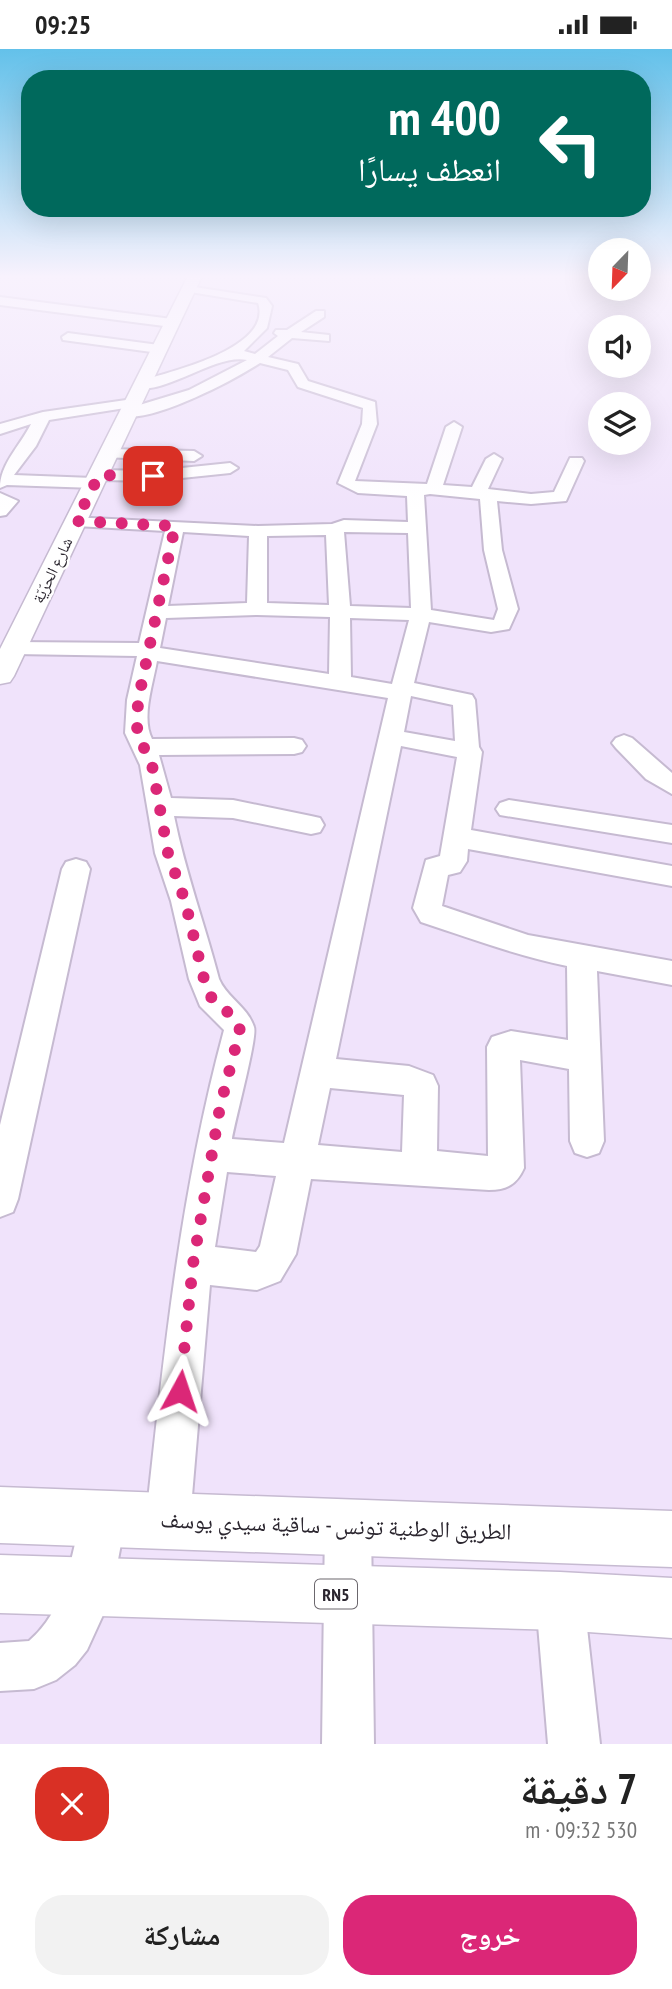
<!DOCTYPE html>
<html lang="ar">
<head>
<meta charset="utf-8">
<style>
  body { margin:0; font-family:"PT Sans Narrow","Noto Naskh Arabic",sans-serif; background:#f2f2f2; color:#222; direction:rtl; height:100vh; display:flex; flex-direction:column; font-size:26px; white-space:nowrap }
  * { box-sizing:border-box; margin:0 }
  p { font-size:23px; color:#767676 }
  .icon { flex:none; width:38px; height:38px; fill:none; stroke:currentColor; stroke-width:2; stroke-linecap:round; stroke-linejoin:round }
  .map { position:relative; height:1695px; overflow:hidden; direction:ltr }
  .drawer { display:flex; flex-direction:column; background:#fff; flex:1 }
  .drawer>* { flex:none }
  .top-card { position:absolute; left:21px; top:21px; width:630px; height:147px; border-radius:28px; box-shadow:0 7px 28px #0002; direction:rtl; background:#00695c; color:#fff; overflow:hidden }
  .needle { width:46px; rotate:203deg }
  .buttons { position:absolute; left:588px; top:189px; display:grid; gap:14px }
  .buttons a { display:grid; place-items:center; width:63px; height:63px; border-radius:50%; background:#fff; box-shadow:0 7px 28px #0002; font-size:35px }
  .pin { position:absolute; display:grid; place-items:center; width:60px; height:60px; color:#fff; margin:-30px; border-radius:14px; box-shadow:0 4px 10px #0006 }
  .me { position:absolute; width:77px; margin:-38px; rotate:5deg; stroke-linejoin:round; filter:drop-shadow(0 0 5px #0008) }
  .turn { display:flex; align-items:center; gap:24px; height:147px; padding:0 35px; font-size:32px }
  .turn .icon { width:91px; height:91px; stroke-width:2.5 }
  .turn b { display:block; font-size:49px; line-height:60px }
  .round { display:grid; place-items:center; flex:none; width:74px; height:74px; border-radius:28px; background:#f2f2f2 }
  .overview { display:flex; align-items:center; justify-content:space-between; height:119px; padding:0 35px }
  h1 { font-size:42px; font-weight:700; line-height:52px }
  .cta { display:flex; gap:14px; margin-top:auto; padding:14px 35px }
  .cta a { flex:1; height:80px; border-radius:28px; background:#db2777; color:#fff; font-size:28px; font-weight:700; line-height:80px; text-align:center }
  .cta a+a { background:#f2f2f2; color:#222 }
  .status { display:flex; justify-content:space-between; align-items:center; height:49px; padding:0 35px; background:#fff; direction:ltr }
  .status svg { height:19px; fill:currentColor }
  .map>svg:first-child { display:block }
</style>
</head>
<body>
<div class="status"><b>09:25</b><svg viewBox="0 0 49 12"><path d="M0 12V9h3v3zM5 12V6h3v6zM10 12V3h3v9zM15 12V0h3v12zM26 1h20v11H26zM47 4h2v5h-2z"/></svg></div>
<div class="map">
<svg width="672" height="1695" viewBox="0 0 672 1695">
  <rect width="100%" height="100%" fill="#f0e3fb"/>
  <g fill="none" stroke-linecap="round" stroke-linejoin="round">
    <defs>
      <path id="minor" d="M188 237 266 249 272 257 267 279 244 302 255 305 278 287 274 284 276 281H287L316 262H324V268L301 283 329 286V292L292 289 268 308 298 315 308 332 375 353 377 375 355 432 427 435 446 378 454 373 462 378 443 436 472 438 486 410 494 405 502 410 488 440 531 445 554 443 570 409H582L584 412 566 452 531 455 497 452 502 501 518 560 509 580 491 583 429 573 414 634 472 646 475 651 479 698 482 703 471 781 672 817V837L468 800 467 812 460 823 448 826 442 857 528 886 672 912V936L597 922 604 1092 599 1104 587 1108 575 1104 570 1092 569 1020 520 1011 524 1119C517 1135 507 1141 489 1141L311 1130 296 1205 280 1232 257 1241 210 1236 190 1470 184 1486 168 1492 152 1486 146 1470C164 1303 180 1144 224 981L200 957 189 930 171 852 155 804 140 716 125 684 127 651 137 607 14 605 3 599 14 593 139 594 165 482 76 477 67 472 70 468 258 477 332 475 344 471 408 473 407 447 358 444 338 434 362 375 363 359 298 338 288 321 260 314C234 331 153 374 123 367V361L189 341 247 311C217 304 167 345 136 339V333C166 324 274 300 258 254L184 242V238ZM430 445 480 450 484 501 498 560 494 571 431 561 424 446ZM183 483 249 487 247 554 168 557ZM344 483 408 484 411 559 350 557ZM326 486 329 556 267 554V487ZM257 566 330 568 329 625 160 599 166 569ZM350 569 409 571 392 635 351 628ZM157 612 388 649 284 1094 232 1090C235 1071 258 987 254 978 247 957 227 949 219 930 205 876 185 822 174 767L233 769 311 785 320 783 324 776 320 769 311 767 233 751 171 749 159 706 294 705 302 703 306 697 302 691 294 689 152 690C141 669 153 635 157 612ZM411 647 453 656 455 692 404 683ZM401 697 457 708 440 807 426 811 413 859 421 873C470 889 517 907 567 917L568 991 511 982 492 988 487 998 488 1107 437 1102 438 1037 433 1026 409 1017 336 1010ZM330 1039 404 1046 402 1103 318 1096ZM227 1123 276 1127 260 1197 256 1203 215 1198Z
        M0 248 172 270 178 274 172 278 0 256Z
        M68 284 159 296 166 300 159 304 63 291 62 288Z
        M133 350 140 354 138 357 49 371 36 397 14 426 93 429V422L99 421 153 422 230 414 238 419 230 424 153 432 101 431V438L95 439 7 436 0 439C0 415 20 397 31 375L0 385V375L43 363Z
        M109 400 194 402 202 407 194 412 103 408V402Z
        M0 444 18 452 6 466 0 467Z
        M624 686 632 689 672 724V745L646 730 616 699 612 694 616 689Z
        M509 751 672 776V794L500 766 496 760 500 754Z
        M76 810 86 813 90 820 18 1150 13 1163 0 1168V1076L62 820 66 813Z
        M104 1446 120 1452 126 1468 115 1527 103 1566 87 1601 75 1616 56 1631 34 1640 0 1642V1594L29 1592C72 1555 68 1501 88 1452Z
        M348 1454 364 1461 371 1477 374 1695H322L325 1477 332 1461Z
        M560 1528 577 1535 584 1552 600 1695H548L536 1552 543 1535Z"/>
      <path id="major" d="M188 227H202L14 627 10 633 0 635V600Z
        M0 1438 672 1462V1518L0 1494Z
        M0 1506 560 1523 672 1529V1589L560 1581 0 1564Z"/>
    </defs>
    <use href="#minor" stroke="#c6bad1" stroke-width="4"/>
    <use href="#major" stroke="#c6bad1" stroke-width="3"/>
    <use href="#minor" fill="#fff" fill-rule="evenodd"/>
    <use href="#major" fill="#fff" fill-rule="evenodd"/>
  </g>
  <linearGradient id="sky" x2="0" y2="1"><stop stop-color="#63c1ea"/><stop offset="0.49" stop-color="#f8f2fd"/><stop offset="1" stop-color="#f8f2fd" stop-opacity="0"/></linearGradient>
  <rect width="672" height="464" fill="url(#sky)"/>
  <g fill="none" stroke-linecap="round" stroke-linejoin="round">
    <path stroke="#db2777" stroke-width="12" stroke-dasharray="0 21.6" d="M153 427 99 426 76 472 175 477 138 652 137 684 152 716 168 804 185 852 204 930 211 948 234 969 240 981 220 1058 193 1215 180 1342"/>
  </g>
  <g text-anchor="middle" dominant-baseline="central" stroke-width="5" stroke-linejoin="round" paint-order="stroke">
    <g font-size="16" fill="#2b262f" stroke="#fff">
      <text transform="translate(52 521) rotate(-64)">شارع الحرّيّة</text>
    </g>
    <rect fill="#fff" stroke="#6b676d" stroke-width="2" x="315" y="1530.5" width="42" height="29" rx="5"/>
    <g font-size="18" font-weight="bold" fill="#2b262f">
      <text x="336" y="1545">RN5</text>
    </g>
    <g font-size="23" fill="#2b262f" stroke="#fff">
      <text transform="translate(336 1476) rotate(2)">الطريق الوطنية تونس - ساقية سيدي يوسف</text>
    </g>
  </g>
</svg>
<div class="buttons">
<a><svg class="needle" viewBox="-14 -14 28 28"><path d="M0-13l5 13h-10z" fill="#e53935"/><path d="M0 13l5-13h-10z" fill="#767676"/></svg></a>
<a><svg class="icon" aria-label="sound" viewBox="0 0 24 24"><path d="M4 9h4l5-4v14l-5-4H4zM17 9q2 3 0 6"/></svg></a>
<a><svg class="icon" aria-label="layers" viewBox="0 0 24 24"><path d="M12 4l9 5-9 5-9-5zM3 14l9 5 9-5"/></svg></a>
</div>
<div class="pin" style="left:153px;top:427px;background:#d93025"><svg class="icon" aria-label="arrive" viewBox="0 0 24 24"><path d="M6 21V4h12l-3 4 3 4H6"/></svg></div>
<svg class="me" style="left:180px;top:1342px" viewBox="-20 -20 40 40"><path d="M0-17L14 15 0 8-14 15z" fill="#db2777" stroke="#fff" stroke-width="4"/></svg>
<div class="top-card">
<div class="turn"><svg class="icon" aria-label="left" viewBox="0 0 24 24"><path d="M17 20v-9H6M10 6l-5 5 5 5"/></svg><div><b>400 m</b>انعطف يسارًا</div></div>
</div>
</div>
<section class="drawer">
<div class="overview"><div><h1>7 دقيقة</h1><p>530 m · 09:32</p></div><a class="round" style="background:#d93025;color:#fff"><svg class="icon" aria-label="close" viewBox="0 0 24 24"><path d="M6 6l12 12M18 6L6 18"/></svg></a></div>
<div class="cta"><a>خروج</a><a>مشاركة</a></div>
</section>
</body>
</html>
